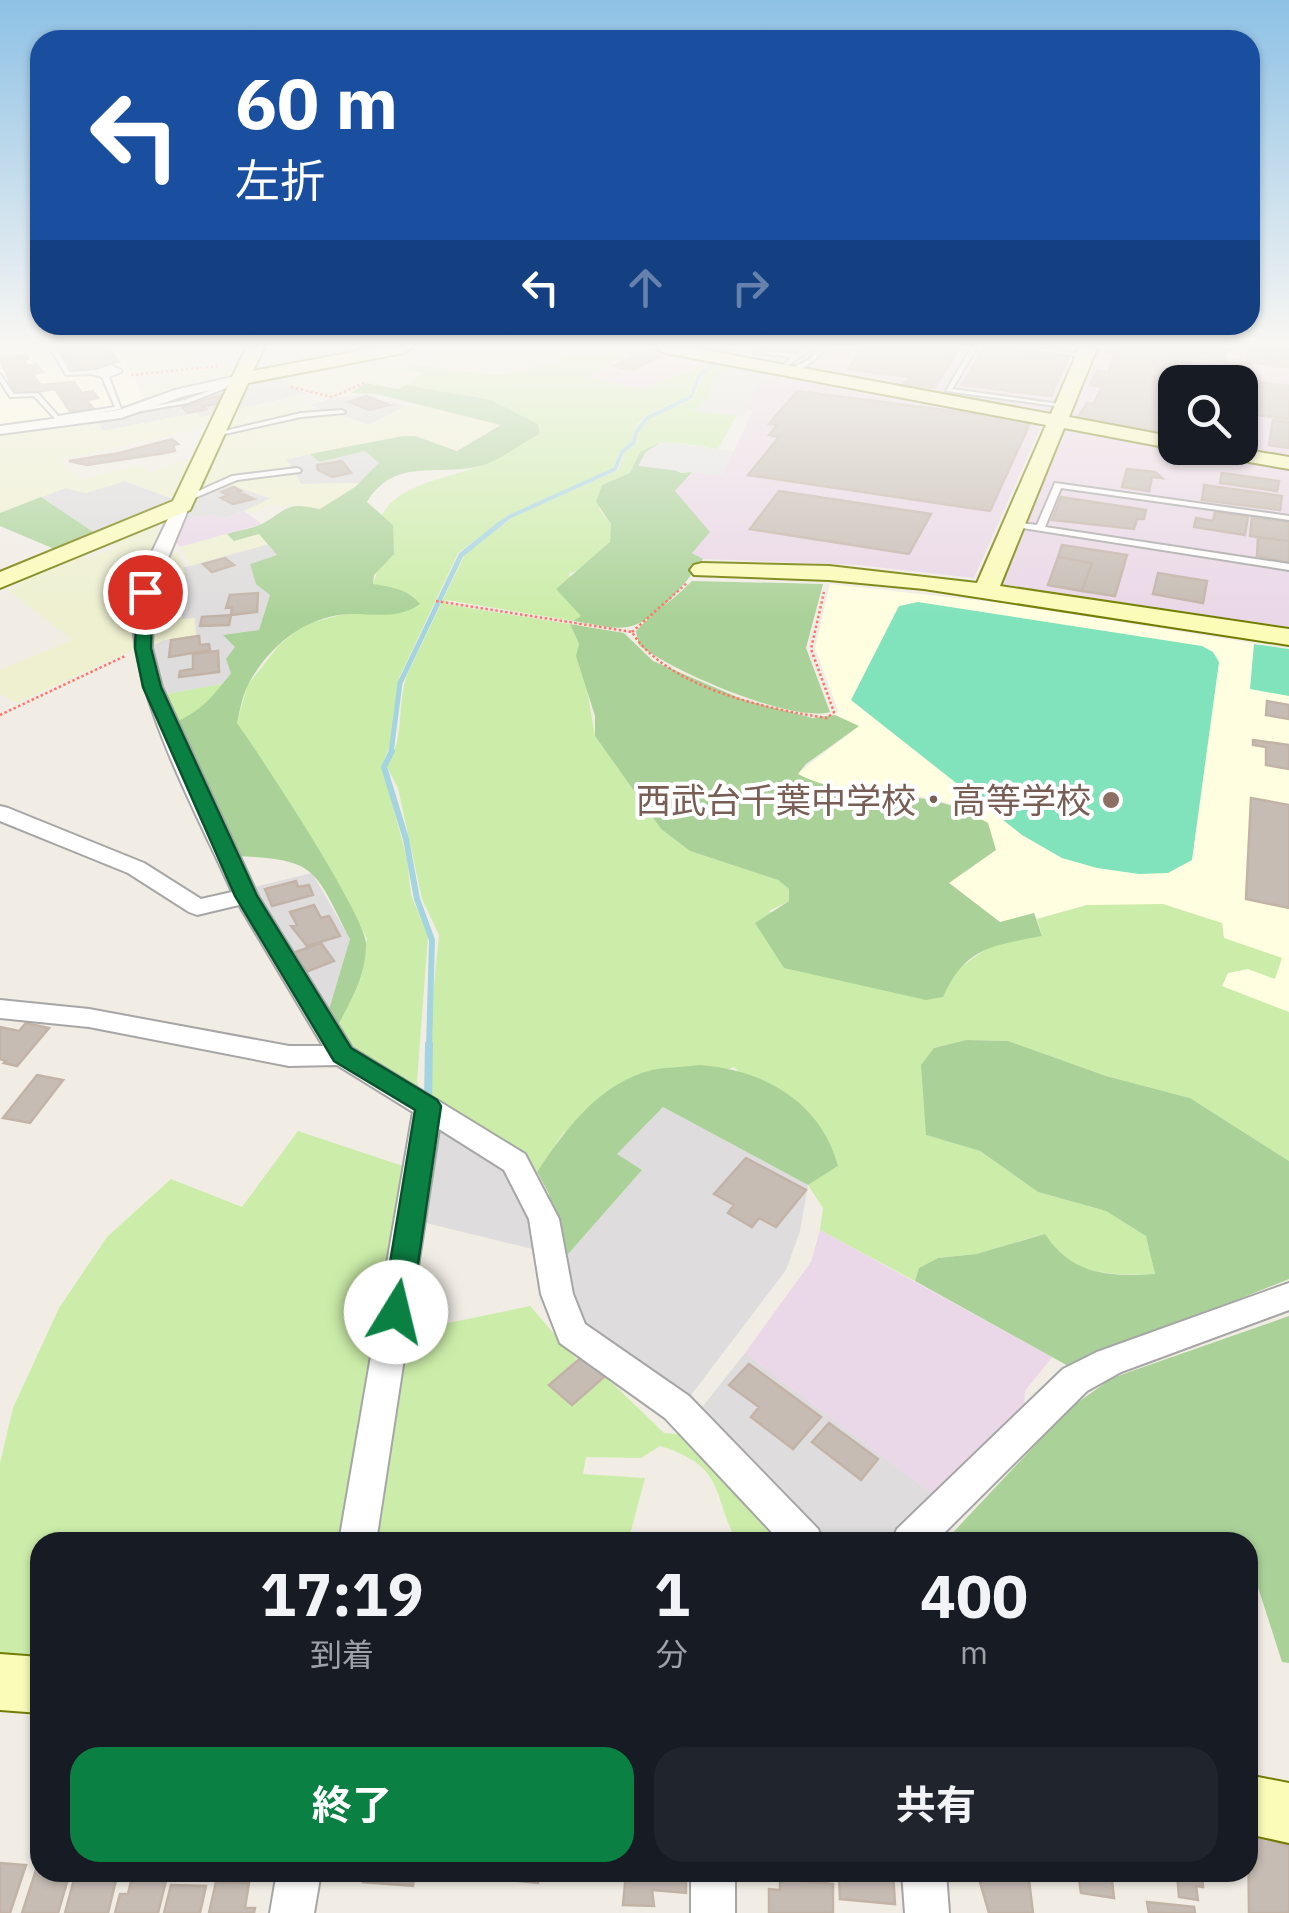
<!DOCTYPE html>
<html lang="ja">
<head>
<meta charset="utf-8">
<style>
  body { margin:0; font-family:"IBM Plex Sans","Noto Sans JP",sans-serif; background:#20242c; color:#f1f3f6; height:100vh; display:flex; flex-direction:column; font-size:38px; white-space:nowrap }
  * { box-sizing:border-box; margin:0 }
  p { font-size:32px; color:#9ea1a6 }
  .icon { flex:none; width:55px; height:55px; fill:none; stroke:currentColor; stroke-width:2; stroke-linecap:round; stroke-linejoin:round }
  .map { position:relative; flex:1; overflow:hidden }
  .drawer { position:absolute; left:30px; top:1532px; width:1228px; height:350px; display:flex; flex-direction:column; background:#171b24; border-radius:30px; box-shadow:0 2px 8px #0004 }
  .drawer>* { flex:none }
  .banner { position:absolute; left:30px; top:30px; width:1230px; height:305px; border-radius:30px; box-shadow:0 2px 8px #0004; background:#1a4fa0; color:#fff; overflow:hidden }
  .controls { position:absolute; left:1158px; top:365px; display:grid; gap:20px }
  .controls a { display:grid; place-items:center; width:100px; height:100px; border-radius:20px; background:#171b24; box-shadow:0 2px 8px #0004; font-size:50px }
  .pin { position:absolute; display:grid; place-items:center; width:85px; height:85px; color:#fff; margin:-42px; border:5px solid #fff; border-radius:50%; box-shadow:0 2px 10px #0007 }
  .me { position:absolute; width:110px; margin:-55px; rotate:9deg; stroke-linejoin:round; filter:drop-shadow(0 0 8px #0008) }
  .turn { display:flex; align-items:center; gap:35px; height:210px; padding:0 40px; font-size:45px }
  .turn .icon { width:130px; height:130px; stroke-width:2.5 }
  .turn b { display:block; font-size:70px; line-height:85px }
  .lanes { display:flex; align-items:center; height:95px; padding:0 40px; background:#0003; justify-content:center; gap:50px; direction:ltr }
  .lanes .off { opacity:.35 }
  .eta { display:flex; justify-content:space-evenly; align-items:center; height:170px; text-align:center }
  .eta b { font-size:60px; font-weight:700; line-height:70px }
  .cta { display:flex; gap:20px; margin-top:auto; padding:20px 40px }
  .cta a { flex:1; height:115px; border-radius:30px; background:#0b8043; color:#fff; font-size:40px; font-weight:700; line-height:115px; text-align:center }
  .cta a+a { background:#20242c; color:#f1f3f6 }
  .map>svg:first-child { display:block }
</style>
</head>
<body>
<div class="map">
<svg width="1289" height="1913" viewBox="0 0 1289 1913">
  <rect width="100%" height="100%" fill="#f1ede5"/>
  <path fill="#dedcdc" d="M274 376 306 394 234 410 246 385Z
    M227 393 217 414 201 417 196 413 102 431 98 421Z
    M369 396 406 406 369 425 309 405 338 397Z
    M365 451 379 463 360 483 301 484 285 460 310 454 319 462Z
    M125 481 176 500 98 535 41 497 66 488 86 493Z
    M225 483 272 499 224 519 211 515 183 519 193 498Z
    M268 544 278 556 270 595 259 630 235 647 231 673 222 684 161 695 148 648 164 640 196 634 181 619 186 580 181 568Z
    M312 873 350 939 327 1016 250 888Z
    M663 1107 808 1185 800 1231 786 1270 685 1403 629 1363 583 1322 568 1296 562 1261 642 1170 616 1154Z
    M435 1116 510 1165 541 1251 422 1222Z
    M745 1353 939 1499 885 1542H809L696 1415Z"/>
  <path fill="#ead7e7" d="M827 348H1077L1049 414 1041 416 797 370 815 361Z
    M1099 348H1289V459L1223 448H1240V382H1175V439L1071 418Z
    M642 349 707 362 643 389 583 377Z
    M773 375 1042 424 974 578 858 565 703 559 692 553 674 491 692 472 722 476 752 412 748 408 749 398 755 386Z
    M1074 427 1289 465V627L1002 584 1065 430Z
    M244 511 262 524 180 547 174 540 183 519 211 515 224 519Z
    M820 1230 1052 1357 1025 1391 1024 1411 939 1499 745 1353 811 1262Z"/>
  <path fill="#fffee0" d="M0 348H122L143 398 151 401 129 409 0 427Z
    M830 584 1001 603 1289 649V1012L1222 987 1228 973 1248 969 1275 979 1087 905 1037 919 1034 914 1000 922 948 882 987 823 961 806 907 793 827 789 797 774 859 726 835 715 838 710 815 648Z"/>
  <path fill="#eef0d0" d="M122 348H190L200 367 131 374Z
    M420 348H596L507 374 438 369 425 372 398 389 363 382 322 396 292 385 280 377 379 355 467 363 388 352Z
    M238 365H241L234 376 156 398H151L146 384 180 382 179 371Z
    M300 396 312 412 225 430 234 410Z
    M412 403 502 425 457 451 415 436H403L286 459 293 470 244 476 198 492 222 435 304 416 336 414 369 425Z
    M197 413 201 417 217 414 211 426 60 460 80 480 138 465 150 472 196 457 176 500 125 481 86 493 66 488 0 513V432L98 421 102 431Z
    M294 471 301 484 360 483 320 509 270 504 254 513 244 511 271 498 225 483Z
    M149 523 160 529 146 536 165 529 137 648 17 703 0 694V670L72 640 9 591 20 586 13 580 76 554 87 559 117 547 106 541Z
    M227 534 234 541 259 534 268 544 190 566 180 547Z
    M172 551 179 553 185 573 183 607 151 609 153 584 166 553Z
    M182 610V619L195 618 196 635 164 640 148 648 151 612Z"/>
  <path fill="#cceda9" d="M596 348 642 349 585 377 643 389 712 362 696 376 689 397C668 407 632 413 632 441L619 452 613 468 508 516 458 553 399 678 391 743 382 765 407 859 411 895 428 936 417 1081 421 1095 356 1055 335 1031 367 939 345 894 237 723 247 686 280 644 306 624 413 596 373 584 393 525 382 515C399 482 453 478 485 464 504 456 521 443 540 434L538 424 491 400 406 385 424 373 407 370 412 365 497 375 529 369Z
    M716 362 735 366 720 373 708 400 694 411 737 415 718 449C678 444 650 430 630 473L602 485 599 509 611 524 610 542 587 566 569 574 582 617 573 621 447 600 445 604 570 624 579 644 595 736 661 829 690 851 778 880 789 889V901L769 911 954 972 993 944 1042 935 1037 919 1087 905 1163 904 1222 923 1224 938 1282 958 1275 979 1248 969 1228 973 1222 986 1289 1012V1161L1190 1098 1106 1076 1008 1041 966 1040 934 1048 926 1135 980 1151 1038 1192 1106 1211 1147 1236 1155 1275C1108 1274 1073 1277 1044 1234L976 1254 938 1258 919 1268 915 1281 820 1230 823 1208 808 1185 838 1166 734 1067 564 1132 537 1172 521 1150 432 1099 431 1015 439 935 422 899 398 788 386 765C406 739 396 706 407 675L465 554 513 517 618 470 624 453 637 442C637 412 673 411 694 398L702 376Z
    M222 684C210 706 195 714 173 723L161 695Z
    M298 1131 415 1170 351 1542H40V1662L0 1658V1463L13 1408 59 1308 107 1237 171 1179 242 1207Z
    M530 1306 578 1361 550 1386 572 1405 605 1376 664 1433 689 1435 779 1542H737C711 1493 727 1467 660 1446L641 1458 586 1457 583 1474 645 1478 628 1542H367L409 1331Z"/>
  <path fill="#aad298" d="M366 383 398 389 406 385 491 400 538 424 540 434C521 443 504 458 484 465 440 478 396 455 367 502L393 525 394 554 374 575 373 584C391 587 408 589 420 604 400 619 376 614 352 614 308 614 268 646 248 685 242 696 240 711 237 723 259 754 367 917 366 944 366 977 350 1002 335 1031L327 1016 350 939C314 868 317 859 235 856L173 723C202 711 212 697 231 673L226 659 235 647 223 635 259 630 270 595 256 584 250 564 277 555 259 534 234 541 227 534C239 530 257 528 267 521 292 505 289 503 320 509L355 487 379 463 365 451 319 462 310 454 403 436H415L457 451 501 425 376 394 351 393Z
    M661 442 645 453 681 473 692 472 675 491 710 532 692 553 703 559C686 582 658 621 628 627 611 630 590 623 573 621L581 616 556 589 610 542 611 524 596 502 602 485 630 473 640 452Z
    M41 497 98 535 59 551 0 526V513Z
    M692 581 823 584 806 648 830 712C791 723 672 671 639 645L636 631C652 613 675 599 692 581Z
    M570 624 624 633 653 661 744 700 813 718 835 715 859 726 806 764 798 774C862 807 920 780 988 823L996 850 949 883 1000 922 1034 913 1042 936C992 946 966 946 943 997L926 1000 784 968 755 923 789 901V889L778 880 690 851 661 829 595 736V716L576 656 579 644Z
    M966 1040 1008 1041 1106 1076 1190 1098 1289 1161V1279L1070 1367 915 1281 919 1268 938 1258 976 1254 1045 1234C1072 1275 1109 1277 1155 1274L1146 1236 1106 1211 1038 1192 980 1151 926 1135 921 1065 934 1048Z
    M699 1065C762 1069 821 1101 838 1166L808 1185 663 1107 617 1154 642 1170 562 1261 549 1194 537 1172C565 1130 599 1083 652 1070 667 1067 684 1067 699 1065Z
    M1289 1316V1663L1282 1662 1248 1556V1542H944L1070 1408 1112 1378Z"/>
  <path fill="#80e3bb" d="M918 602 1202 646 1213 652 1219 662 1192 860 1168 873 1139 874 1097 868 1062 858 1022 835 851 700 899 606Z
    M1254 644 1289 649V696L1250 689Z"/>
  <path fill="#e3e3e3" d="M735 366 773 375 755 387 745 416 692 411 708 400 713 379Z
    M661 442 718 449 734 452 722 476 638 466 645 453Z"/>
  <g fill="none" stroke-linecap="round" stroke-linejoin="round">
    <path stroke="#a4d4e0" stroke-width="4" d="M790 367 806 360 817 348
      M498 526 509 517 615 469 622 452 634 442 636 432 647 418 691 397 699 376 732 348"/>
    <path stroke="#a4d4e0" stroke-width="5" d="M391 753 400 683 461 555 501 523"/>
    <path stroke="#a4d4e0" stroke-width="6" d="M392 751 384 767 406 839 417 899 432 940 429 1047"/>
    <path stroke="#a4d4e0" stroke-width="8" d="M428 1102 429 1044"/>
  </g>
  <path fill="#c6bcb4" stroke="#c3b3a7" stroke-width="2.5" d="M58 348H108L119 362 74 370Z
    M864 348H949L959 349 934 388 903 384 909 377 848 369Z
    M984 348H997L1069 357 1051 396 962 385Z
    M1108 348H1195L1186 382H1175V436L1076 420 1087 403 1093 404 1102 387 1090 385 1097 371 1108 373 1115 353 1106 352Z
    M1195 348H1227L1224 361 1193 357Z
    M1248 348H1289V367L1246 362Z
    M639 353 658 357 633 370 614 366Z
    M26 355 28 359 23 360 27 366 36 364 43 372 32 374 41 385 74 382 82 393 93 391 98 398 86 400 94 409 71 413 55 389 16 395 0 359Z
    M1221 378 1289 386V419L1240 413V382H1220Z
    M797 391 1031 421 990 511 748 475 779 437 769 435 777 425 769 424Z
    M220 395 216 404 203 406 206 409 187 413 182 407Z
    M366 396 389 405 369 410 349 402Z
    M1273 420 1289 422V448L1269 445Z
    M172 439 178 444 173 445 175 451 159 454 87 465 69 461 119 453Z
    M342 461 351 473 332 477 318 470 317 465Z
    M1127 469 1155 472 1162 478 1152 477 1149 491 1122 487Z
    M1222 473 1279 481 1277 491 1220 483Z
    M1204 485 1282 496 1280 510 1202 500Z
    M234 487 241 491 238 492 254 499 233 504 221 498 229 495 222 492Z
    M779 491 931 514 909 554 750 529Z
    M1061 497 1146 510 1144 519H1137L1134 529 1052 520Z
    M1215 512 1248 516 1245 535 1194 527 1196 518 1213 521Z
    M1252 517 1289 522V541L1250 536Z
    M1258 537 1289 541V563L1257 556Z
    M1062 545 1127 555 1115 596 1082 591 1092 563 1058 557Z
    M1058 557 1092 563 1082 591 1048 585Z
    M225 558 234 565 212 572 203 564Z
    M1158 573 1207 581 1203 603 1153 594Z
    M258 593 257 612 231 615 232 607 226 608 230 595Z
    M231 615 229 625 200 626 202 617Z
    M199 636 200 645 209 644 210 650 169 657 171 640Z
    M218 651 219 672 179 677 180 671 193 669V654Z
    M1267 701 1289 705V719L1266 715Z
    M1253 740 1289 745V769L1266 765V747L1253 745Z
    M1251 798 1289 805V908L1246 899Z
    M296 881 298 887 309 885 313 895 272 906 265 889Z
    M314 905 321 918 329 916 340 936 307 946 291 926 297 925 290 912Z
    M321 943 334 961 306 972 293 953Z
    M26 1023 49 1028 17 1066 4 1063 6 1061 0 1059V1027L19 1031Z
    M37 1075 63 1080 30 1123 3 1118Z
    M746 1158 806 1190 776 1227 759 1218 752 1227 728 1213 734 1205 714 1194Z
    M582 1357 605 1376 572 1405 549 1385Z
    M749 1364 821 1417 793 1449 751 1417 759 1407 729 1385Z
    M829 1423 878 1459 861 1480 812 1442Z
    M1248 1833 1289 1846V1913H1249Z
    M0 1863 26 1865 10 1913H0Z
    M36 1870 70 1872 58 1913H22Z
    M76 1872H118L108 1913H65Z
    M365 1872H415L413 1886 363 1882Z
    M431 1872H539L538 1883Z
    M626 1872H686V1893L652 1890 654 1906 623 1905Z
    M839 1872H893L895 1904 840 1899Z
    M977 1872H1028L1033 1913H989Z
    M1078 1872H1111L1114 1898 1081 1893Z
    M1165 1872H1202L1203 1887 1196 1886 1198 1900 1179 1897 1177 1874Z
    M132 1877H167L158 1913H115L120 1894H128Z
    M780 1879 833 1884V1913H769V1889L780 1890Z
    M216 1882 249 1883 245 1908H255L254 1913H209Z
    M171 1885 206 1886 200 1913H164Z
    M1147 1902 1194 1907 1195 1913H1149Z"/>
  <g fill="none" stroke-linecap="round" stroke-linejoin="round">
    <defs>
      <path id="lane" d="M50 348H56L70 372 95 370 111 365 121 370V372L109 377 121 409 61 419 64 422 60 424 34 396 10 397 0 381V374L14 394 38 393 58 416 115 407 102 377 92 374 66 375Z
        M806 348H813L787 366 784 364 792 357 755 353 758 351 797 354Z
        M819 348H826C815 361 798 375 782 373L809 360Z
        M971 348H977L952 389 1066 405 1063 407 946 391Z
        M1019 348H1040L1088 355 1085 357Z
        M224 385 227 387 226 388 188 403 142 411 139 409 185 400Z
        M342 410 345 412 344 413 301 417 216 436 212 434 301 413Z
        M297 468 301 470 300 472 237 480 190 500 183 498 232 476Z
        M1055 483 1289 516V520L1061 488 1045 527 1289 564V570L1010 526V522H1013L1037 525Z"/>
      <path id="street" d="M241 375 246 376V382L184 396 121 418 0 434V426L119 410 175 390Z
        M182 500 190 505 154 592 152 648 162 687 258 896 352 1048 525 1154 559 1219 573 1294 585 1324 689 1396 818 1529 823 1542H781L665 1418 560 1343 541 1294 529 1219 504 1170 439 1129 376 1542H339L413 1112 337 1065 289 1066 89 1027 0 1018V1000L89 1009 289 1046H323L239 905 197 915 189 912 128 873 0 821V806L8 808 144 863 201 899 232 892C200 818 114 666 137 589 146 561 162 533 174 505Z
        M1289 1283V1310L1121 1372 1087 1391 935 1542H892L897 1529 1063 1369 1097 1352Z
        M277 1872H321L314 1913H270Z
        M691 1872H735V1913H691Z
        M902 1872H946L949 1913H905Z"/>
      <path id="secondary" d="M246 348H264L253 371 374 348H412L403 353 248 383 190 510 0 588V572L173 501Z
        M656 348H694L1051 414 1079 348H1097L1069 417 1175 437V448H1181L1175 449 1064 428 1000 586 1289 629V645L924 589 829 580 694 575 690 570 694 565 702 563 829 566 977 583 1046 425 665 353Z
        M1193 448H1235L1289 457V469L1203 454Z
        M0 1654 40 1657V1713L0 1710Z
        M1248 1775 1289 1783V1843L1248 1834Z"/>
    </defs>
    <use href="#lane" stroke="#a6a6a6" stroke-width="4"/>
    <use href="#street" stroke="#a6a6a6" stroke-width="4"/>
    <use href="#secondary" stroke="#727d00" stroke-width="4"/>
    <path stroke="#ff7568" stroke-width="2.5" stroke-dasharray="2.5 2.5" stroke-linecap="butt" d="M131 375 221 366
      M291 387 332 397 364 383
      M436 601 632 632C666 687 766 709 827 718L834 712 811 649 824 592
      M632 632 687 583
      M0 715 125 656"/>
    <use href="#lane" fill="#fff" fill-rule="evenodd"/>
    <use href="#street" fill="#fff" fill-rule="evenodd"/>
    <use href="#secondary" fill="#fafcb8" fill-rule="evenodd"/>
  </g>
  <linearGradient id="sky" x2="0" y2="1"><stop stop-color="#8dc1e5"/><stop offset="0.56" stop-color="#f9f7f3"/><stop offset="1" stop-color="#f9f7f3" stop-opacity="0"/></linearGradient>
  <rect width="1289" height="616" fill="url(#sky)"/>
  <path fill="#0b8043" stroke="#07532c" stroke-width="2.5" d="M145 587 153 592 151 648 161 687 257 896 351 1048 437 1100 441 1106 411 1312 407 1321 396 1325 386 1321 382 1312 415 1110 334 1061 235 896 143 687 135 648 137 592Z"/>
  <circle fill="#8d6e63" stroke="#fff" stroke-width="4" cx="1111" cy="800" r="10"/>
  <g text-anchor="middle" dominant-baseline="central" stroke-width="8" stroke-linejoin="round" paint-order="stroke">
    <g font-size="35" fill="#785e54" stroke="#fff" text-anchor="end">
      <text x="1091" y="800">西武台千葉中学校・高等学校</text>
    </g>
  </g>
</svg>
<div class="controls">
<a><svg class="icon" aria-label="search" viewBox="0 0 24 24"><circle cx="10" cy="10" r="6"/><path d="M15 15l6 6"/></svg></a>
</div>
<div class="pin" style="left:145px;top:592px;background:#d93025"><svg class="icon" aria-label="arrive" viewBox="0 0 24 24"><path d="M6 21V4h12l-3 4 3 4H6"/></svg></div>
<svg class="me" style="left:396px;top:1312px" viewBox="-20 -20 40 40"><circle r="19" fill="#fff"/><path d="M0-13L10 11 0 6-10 11z" fill="#0b8043"/></svg>
<div class="banner">
<div class="turn"><svg class="icon" aria-label="left" viewBox="0 0 24 24"><path d="M17 20v-9H6M10 6l-5 5 5 5"/></svg><div><b>60 m</b>左折</div></div>
<div class="lanes"><svg class="icon" aria-label="left" viewBox="0 0 24 24"><path d="M17 20v-9H6M10 6l-5 5 5 5"/></svg><svg class="icon off" aria-label="ahead" viewBox="0 0 24 24"><path d="M12 20V5M6 11l6-6 6 6"/></svg><svg class="icon off" aria-label="right" viewBox="0 0 24 24"><path d="M7 20v-9h11M14 6l5 5-5 5"/></svg></div>
</div>
<section class="drawer">
<div class="eta">
<div><b>17:19</b><p>到着</p></div>
<div><b>1</b><p>分</p></div>
<div><b>400</b><p>m</p></div>
</div>
<div class="cta"><a>終了</a><a>共有</a></div>
</section>
</div>
</body>
</html>
